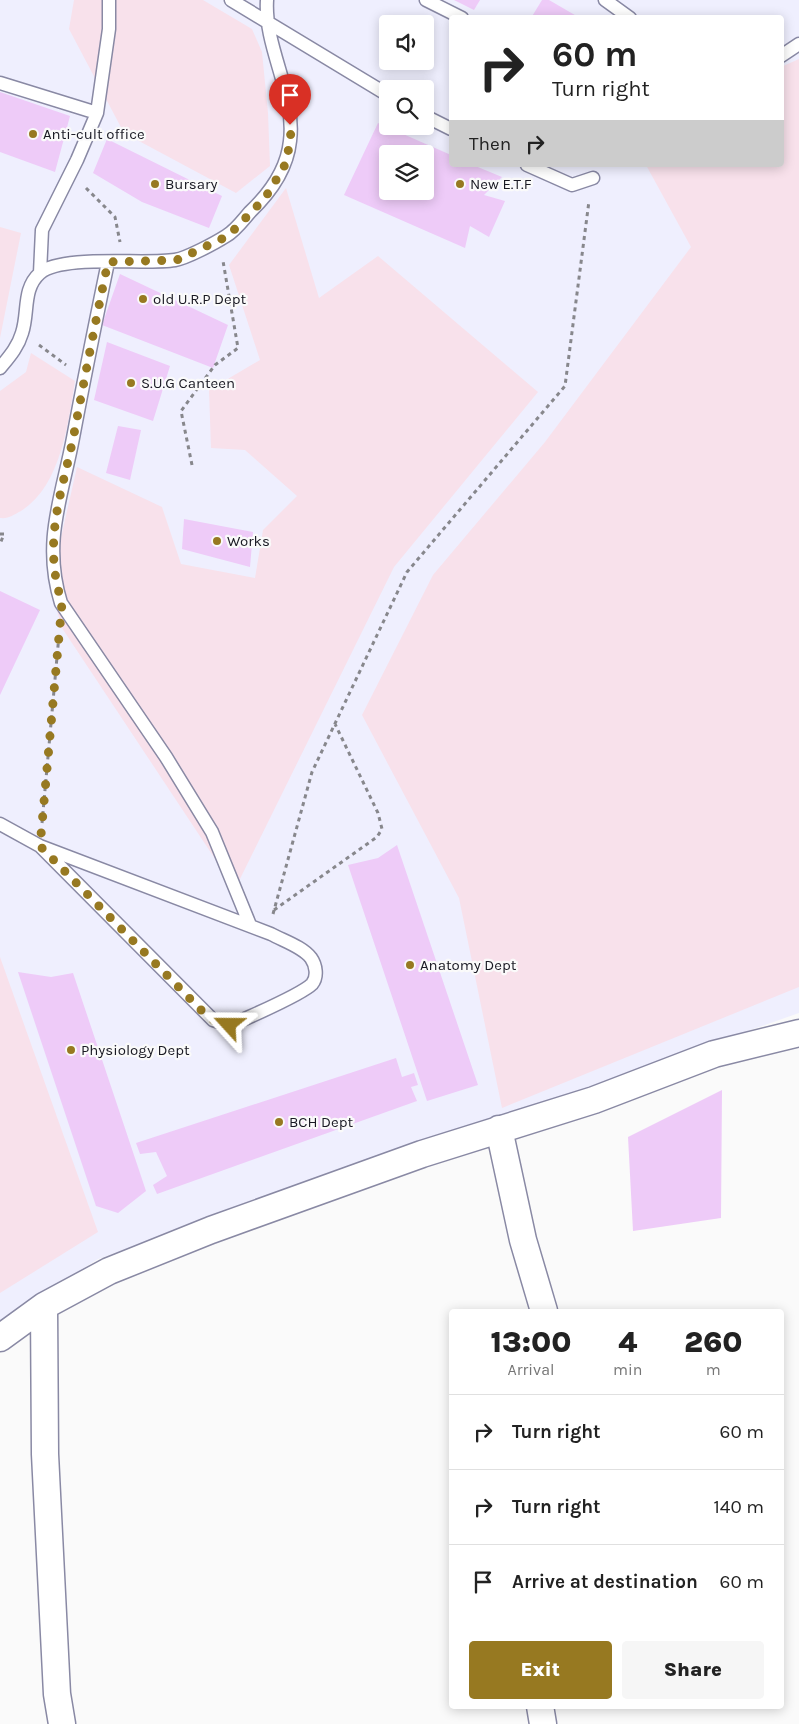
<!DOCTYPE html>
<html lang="en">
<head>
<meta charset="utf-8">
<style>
  body { margin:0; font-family:Karla,sans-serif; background:#f6f6f6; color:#222; height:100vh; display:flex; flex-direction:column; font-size:19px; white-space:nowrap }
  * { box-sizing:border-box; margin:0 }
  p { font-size:16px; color:#767676 }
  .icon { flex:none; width:28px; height:28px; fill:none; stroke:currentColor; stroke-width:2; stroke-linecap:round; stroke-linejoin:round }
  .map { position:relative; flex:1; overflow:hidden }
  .drawer { position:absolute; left:449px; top:1309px; width:335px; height:400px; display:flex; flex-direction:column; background:#fff; border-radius:5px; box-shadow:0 2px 12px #0003 }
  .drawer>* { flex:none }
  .banner { position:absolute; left:449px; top:15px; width:335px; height:152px; border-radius:5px; box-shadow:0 2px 12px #0003; background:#fff; color:#222; overflow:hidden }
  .fabs { position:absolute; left:379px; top:15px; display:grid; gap:10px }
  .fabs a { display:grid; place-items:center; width:55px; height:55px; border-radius:5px; background:#fff; box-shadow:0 2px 12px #0003; font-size:25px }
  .pin { position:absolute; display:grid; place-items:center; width:42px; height:42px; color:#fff; margin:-51px -21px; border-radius:50% 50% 50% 0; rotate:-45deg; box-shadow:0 0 5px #0007 }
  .pin .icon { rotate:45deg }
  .me { position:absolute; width:55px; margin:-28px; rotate:294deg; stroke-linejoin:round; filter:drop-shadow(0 0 4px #0008) }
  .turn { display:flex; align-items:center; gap:18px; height:105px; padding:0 20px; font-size:22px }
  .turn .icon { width:65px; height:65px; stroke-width:2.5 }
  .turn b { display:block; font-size:35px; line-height:42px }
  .then { display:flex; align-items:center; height:48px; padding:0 20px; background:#0003; gap:10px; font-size:19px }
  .eta { display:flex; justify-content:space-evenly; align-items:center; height:85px; text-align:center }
  .eta b { font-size:30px; font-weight:800; line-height:35px }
  .primary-button { display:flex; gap:10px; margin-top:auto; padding:10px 20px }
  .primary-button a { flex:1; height:58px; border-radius:5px; background:#977921; color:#fff; font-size:20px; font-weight:800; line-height:58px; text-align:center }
  .primary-button a+a { background:#f6f6f6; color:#222 }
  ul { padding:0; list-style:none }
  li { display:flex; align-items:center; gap:15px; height:75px; padding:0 20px; border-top:1px solid #e0e0e0 }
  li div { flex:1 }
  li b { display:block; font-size:19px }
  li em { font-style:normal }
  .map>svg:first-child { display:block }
</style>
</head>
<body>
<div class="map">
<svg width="799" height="1724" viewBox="0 0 799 1724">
  <rect width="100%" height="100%" fill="#fafafa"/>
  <path fill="#efeffe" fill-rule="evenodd" d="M0 0H799V1013L98 1259 0 1322ZM451 18H781V165H451ZM388 24H425V61H388ZM388 89H425V126H388ZM388 154H425V191H388Z"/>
  <path fill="#f8e1eb" d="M74 0H203L252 29 262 52 268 113 270 166 236 193 124 133 69 29Z
    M799 59V987L502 1108 459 898 362 715 433 575 545 442 691 247 646 165H781V67Z
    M286 188 319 298 378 256 538 392 394 567 235 889 62 628 50 586 77 467 162 507 181 564 255 578 263 530 297 496 245 450 211 448 209 390 260 360 229 265Z
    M0 227 21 233 0 338Z
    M31 353 75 381C68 424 61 486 21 511 13 515 9 519 0 518V391L26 372Z
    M0 957 98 1232 0 1293Z"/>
  <path fill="#eecbf8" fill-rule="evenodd" d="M454 0H480L474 10Z
    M542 0H549L580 18H531Z
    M0 92 70 116 55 172 0 152Z
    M378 123 451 155V165H473L502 177 484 195 505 201 489 237 470 226 465 248 344 195ZM388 154H425V191H388Z
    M107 139 222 196 209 228 142 202 93 173Z
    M120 274 228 325 213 368 102 325Z
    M107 342 170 366 153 421 94 400Z
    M118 426 141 430 130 480 106 473Z
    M184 519 253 532 250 567 182 549Z
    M0 591 40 610 0 695Z
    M397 845 478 1085 427 1101 348 865 378 858Z
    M18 972 51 977 73 973 146 1191 118 1213 96 1206Z
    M396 1058 402 1077 414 1073 418 1085 411 1087 417 1101 157 1194 153 1185 167 1176 156 1152 140 1154 136 1143Z
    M722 1090 721 1218 633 1231 628 1137Z"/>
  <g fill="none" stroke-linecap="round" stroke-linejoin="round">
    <defs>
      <path id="service" d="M231 0 388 95
        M426 0 462 18
        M605 0 630 18
        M781 56 799 44
        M0 83 97 113
        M425 116 451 129
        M527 165 572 185 593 178
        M108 262C96 320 84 379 73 438 62 497 42 542 61 603L166 757 212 832 250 925
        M40 273 42 230 77 160 97 113 109 29V0
        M0 368C9 357 18 347 22 333 29 312 22 289 40 273 63 254 144 265 175 260 187 258 215 243 226 236 235 231 243 220 250 212 270 193 287 170 290 141 296 93 264 48 267 0
        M0 824 40 846 271 934C284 941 303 947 311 958 316 965 318 977 312 984 301 995 253 1015 236 1023L229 1025 213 1020 40 846"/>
      <path id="minor" d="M499 1129 523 1240 544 1311
        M44 1306 45 1454 57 1694 62 1724
        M0 1338 44 1306 109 1271 211 1230 422 1154 594 1100 714 1054 799 1033
        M540 1706 543 1724"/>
    </defs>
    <use href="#service" stroke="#8989a4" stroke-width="15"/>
    <use href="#minor" stroke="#8989a4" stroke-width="29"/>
    <path stroke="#87878c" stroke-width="3" stroke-dasharray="4 4" stroke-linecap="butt" d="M86 188 115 217 120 242
      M39 345 66 365
      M192 465 181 411 215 365 238 348 223 261
      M0 534H4L0 544
      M42 823 59 635
      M274 910 377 837 382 829 378 813 335 724
      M273 914 312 772 407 572 565 386 589 201"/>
    <use href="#service" stroke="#fff" stroke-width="12"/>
    <use href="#minor" stroke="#fff" stroke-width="26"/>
  </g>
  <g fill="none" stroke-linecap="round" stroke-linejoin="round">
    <path stroke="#977921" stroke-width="9" stroke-dasharray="0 16.2" d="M229 1025 213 1020 205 1014 40 846 62 603C42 541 62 494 74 434 85 376 96 319 108 262L177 260 228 236 265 198 284 167 291 140 290 125"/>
  </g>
  <g fill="#977921" stroke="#fafafa" stroke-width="2">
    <circle cx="33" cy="134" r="5"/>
    <circle cx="155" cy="184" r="5"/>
    <circle cx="460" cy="184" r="5"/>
    <circle cx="143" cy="299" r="5"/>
    <circle cx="131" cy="383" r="5"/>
    <circle cx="217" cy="541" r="5"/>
    <circle cx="410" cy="965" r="5"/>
    <circle cx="71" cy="1050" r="5"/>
    <circle cx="279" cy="1122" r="5"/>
  </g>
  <g text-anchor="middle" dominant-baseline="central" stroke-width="4.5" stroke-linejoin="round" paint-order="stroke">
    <g font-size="15" fill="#191923" stroke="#fafafa" text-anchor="start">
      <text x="43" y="134">Anti-cult office</text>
      <text x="165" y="184">Bursary</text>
      <text x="470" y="184">New E.T.F</text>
      <text x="153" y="299">old U.R.P Dept</text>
      <text x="141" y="383">S.U.G Canteen</text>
      <text x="227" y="541">Works</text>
      <text x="420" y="965">Anatomy Dept</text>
      <text x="81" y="1050">Physiology Dept</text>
      <text x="289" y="1122">BCH Dept</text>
    </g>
  </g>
</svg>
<div class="fabs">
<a><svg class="icon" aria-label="sound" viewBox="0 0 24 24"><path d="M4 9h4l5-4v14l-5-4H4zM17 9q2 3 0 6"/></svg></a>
<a><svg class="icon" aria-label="search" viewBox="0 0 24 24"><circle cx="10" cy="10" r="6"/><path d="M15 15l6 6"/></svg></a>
<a><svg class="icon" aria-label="layers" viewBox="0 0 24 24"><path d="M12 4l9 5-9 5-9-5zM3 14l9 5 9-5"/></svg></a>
</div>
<div class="pin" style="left:290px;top:125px;background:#d93025"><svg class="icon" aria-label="arrive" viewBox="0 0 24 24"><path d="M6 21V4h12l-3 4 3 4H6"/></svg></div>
<svg class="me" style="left:229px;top:1025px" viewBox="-20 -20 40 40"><path d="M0-17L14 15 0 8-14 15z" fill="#977921" stroke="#fff" stroke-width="4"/></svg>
<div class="banner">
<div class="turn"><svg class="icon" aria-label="right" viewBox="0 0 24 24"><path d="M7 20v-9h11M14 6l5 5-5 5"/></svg><div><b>60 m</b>Turn right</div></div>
<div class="then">Then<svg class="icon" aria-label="right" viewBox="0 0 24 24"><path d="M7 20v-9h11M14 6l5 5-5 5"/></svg></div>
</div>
<section class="drawer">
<div class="eta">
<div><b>13:00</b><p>Arrival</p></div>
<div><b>4</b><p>min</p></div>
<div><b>260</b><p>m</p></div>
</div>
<ul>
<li><svg class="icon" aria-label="right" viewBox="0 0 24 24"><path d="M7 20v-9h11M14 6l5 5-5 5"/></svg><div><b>Turn right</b></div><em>60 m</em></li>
<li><svg class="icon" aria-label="right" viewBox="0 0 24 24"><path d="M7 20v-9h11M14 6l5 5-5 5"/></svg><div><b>Turn right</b></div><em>140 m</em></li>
<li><svg class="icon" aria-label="arrive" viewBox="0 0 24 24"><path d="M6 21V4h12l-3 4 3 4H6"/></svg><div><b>Arrive at destination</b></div><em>60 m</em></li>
</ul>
<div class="primary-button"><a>Exit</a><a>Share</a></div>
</section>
</div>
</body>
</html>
